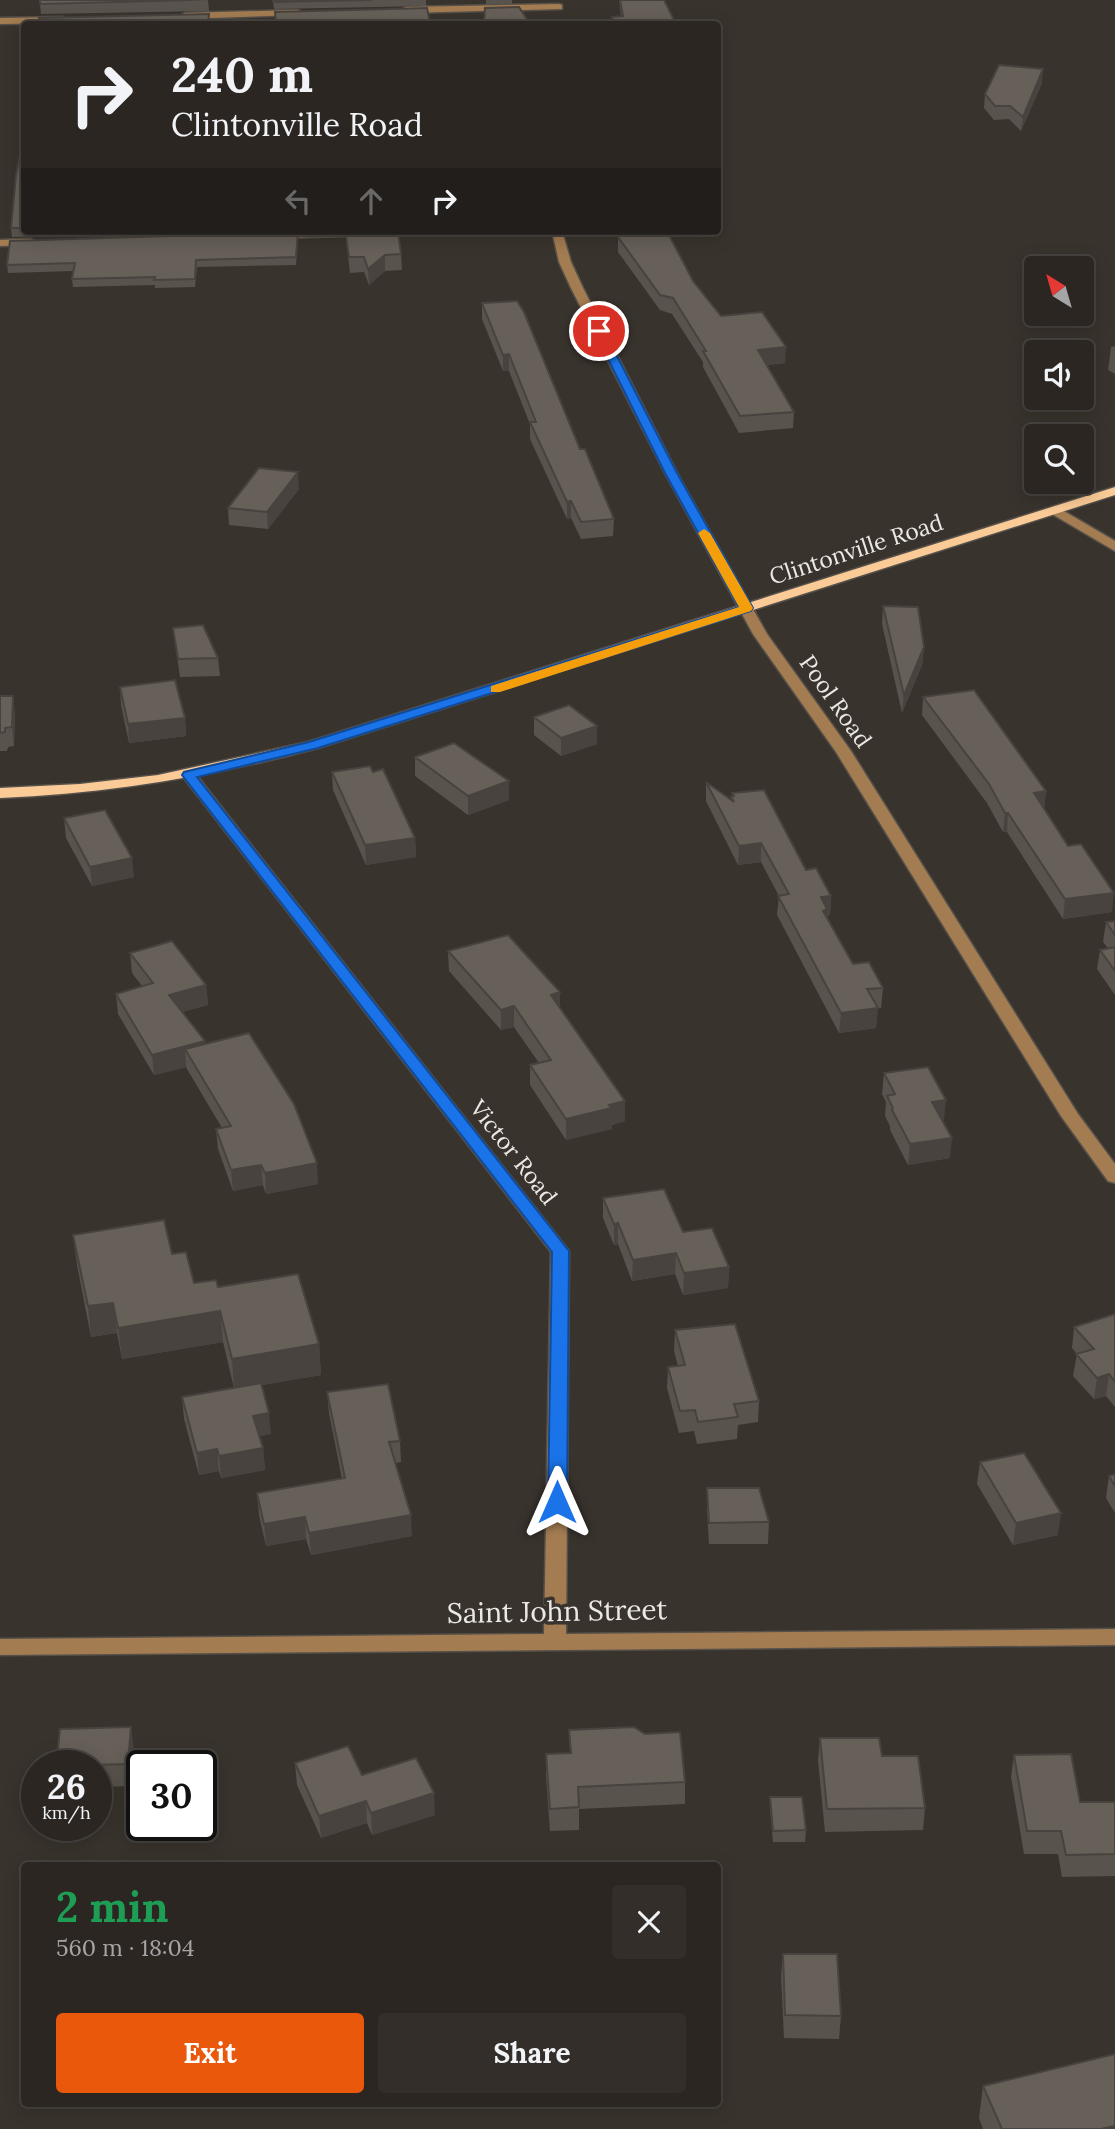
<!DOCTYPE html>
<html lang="en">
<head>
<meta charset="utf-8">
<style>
  body { margin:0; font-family:Lora,serif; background:#332e2a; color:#f1f3f6; height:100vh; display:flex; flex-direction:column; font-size:26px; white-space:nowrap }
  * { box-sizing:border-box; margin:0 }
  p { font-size:23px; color:#a6a5a5 }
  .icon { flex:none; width:38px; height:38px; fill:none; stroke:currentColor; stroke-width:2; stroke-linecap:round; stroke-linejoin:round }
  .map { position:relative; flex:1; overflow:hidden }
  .sheet { position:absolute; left:21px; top:1862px; width:700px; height:245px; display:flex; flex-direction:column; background:#2b2622; border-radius:7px; box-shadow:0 4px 18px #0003,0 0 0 2px #474340 }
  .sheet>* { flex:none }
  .top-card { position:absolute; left:21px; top:21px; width:700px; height:214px; border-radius:7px; box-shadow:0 4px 18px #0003,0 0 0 2px #474340; background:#2b2622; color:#f1f3f6; overflow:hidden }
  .needle { width:46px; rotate:323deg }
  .fabs { position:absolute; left:1024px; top:256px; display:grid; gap:14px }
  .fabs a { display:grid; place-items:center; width:70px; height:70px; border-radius:7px; background:#2b2622; box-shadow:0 4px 18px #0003,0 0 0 2px #474340; font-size:35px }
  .speed { position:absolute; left:21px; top:1750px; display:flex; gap:14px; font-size:35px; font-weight:700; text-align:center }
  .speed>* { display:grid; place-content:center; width:91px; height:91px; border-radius:50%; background:#2b2622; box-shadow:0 4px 18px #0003,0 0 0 2px #474340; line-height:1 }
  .speed small { font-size:18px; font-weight:400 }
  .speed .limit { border:4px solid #111; border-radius:10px; background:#fff; color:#111 }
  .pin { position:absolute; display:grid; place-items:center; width:60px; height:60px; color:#fff; margin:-30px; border:4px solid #fff; border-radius:50%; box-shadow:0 2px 7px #0007 }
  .me { position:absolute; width:77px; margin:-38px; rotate:0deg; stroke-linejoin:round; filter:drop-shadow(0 0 5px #0008) }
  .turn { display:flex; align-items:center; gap:24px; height:147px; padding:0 35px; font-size:32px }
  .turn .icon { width:91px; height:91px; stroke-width:2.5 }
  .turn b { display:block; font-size:49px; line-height:60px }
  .lanes { display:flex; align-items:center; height:66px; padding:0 35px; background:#0003; justify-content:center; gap:35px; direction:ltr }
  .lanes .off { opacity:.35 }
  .round { display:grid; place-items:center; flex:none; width:74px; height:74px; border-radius:7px; background:#332e2a }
  .overview { display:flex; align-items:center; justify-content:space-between; height:119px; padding:0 35px }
  h1 { font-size:42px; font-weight:800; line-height:52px; color:#1e9e55 }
  .primary-button { display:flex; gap:14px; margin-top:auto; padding:14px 35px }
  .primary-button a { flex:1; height:80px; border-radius:7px; background:#ea580c; color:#fff; font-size:28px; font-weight:800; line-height:80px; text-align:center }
  .primary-button a+a { background:#332e2a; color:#f1f3f6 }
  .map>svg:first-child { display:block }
</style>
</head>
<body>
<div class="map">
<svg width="1115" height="2129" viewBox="0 0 1115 2129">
  <rect width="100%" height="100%" fill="#39332d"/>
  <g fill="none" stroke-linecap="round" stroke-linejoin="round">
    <defs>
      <path id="minor" d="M559 4 562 5V9L406 13 401 10 406 7Z
        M297 10 300 11V15L185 19 180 16 185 13Z
        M0 18 63 17 68 20 63 23 0 24Z
        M419 231 414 234 276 238 271 235C284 226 395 231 419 231Z
        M552 231H562L571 262 583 288 677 473 767 634 851 751 1078 1114 1115 1164V1183L1108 1181 1061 1116 836 752 753 634 665 473 571 288 559 262Z
        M0 240 31 239 37 242 31 245 0 246Z
        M1057 507 1115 541V551L1052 514 1050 511Z
        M189 770 194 772 569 1251 566 1634 1115 1629V1645L0 1655V1639L544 1634 551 1252 184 778 181 775 184 772Z"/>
      <path id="major" d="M1115 487V495L318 748C213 776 109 794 0 798V788L80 784 158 775 308 742Z"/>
    </defs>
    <use href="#minor" stroke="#56504a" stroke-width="3"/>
    <use href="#major" stroke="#56504a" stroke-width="3"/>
    <use href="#minor" fill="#a37c51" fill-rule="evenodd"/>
    <use href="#major" fill="#facb97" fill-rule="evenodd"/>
  </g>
  <path fill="#59534d" d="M208 0 209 11 41 14 40 4Z
    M273 0H426V6L274 9Z
    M486 0H512V4H486Z
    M619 0H664L676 24H612V17L621 16Z
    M427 8 430 24H276Z
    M485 8 528 21V24H484Z
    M1042 83 1021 131 1009 119 994 120 984 108 985 94Z
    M24 136V231H213L12 237 11 228Z
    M345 231H398L401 254 402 270 385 271 369 285 364 272 350 273Z
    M633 231H671L669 236 693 281 721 316 785 363 766 365 794 412 793 428 739 433 703 367V362L672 314 660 310 618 252V237Z
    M298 240 296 265 197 267 195 287 155 288V285L73 287 72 279 73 271 8 273 7 265Z
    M482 303 580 449 614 519 613 536 581 539 571 518 567 519 530 439V424L509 371H503L482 319Z
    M1115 346V374L1108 370 1111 347Z
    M299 489 268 529 229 525 228 508Z
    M883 606 924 647 922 665 902 713 882 624Z
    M173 628 218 658 220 676 180 677Z
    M120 687 185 718 186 736 129 743 121 705Z
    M0 696 15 714 14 746 8 747 7 751H0Z
    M923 697 1046 791 1044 808 1112 912 1063 919 1007 832H1003L987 803 922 715Z
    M534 717 597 744 561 756 534 735Z
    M415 757 509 781V800L468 815 415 776Z
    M332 772H373L415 838 416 857 366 865 333 790Z
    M706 782 731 800 732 793 831 896 830 915 827 916 853 964 883 988 881 1008H877L876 1028 839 1033 777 915 779 896 761 862 738 865 706 801Z
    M64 818 134 877 92 886 66 838Z
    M1115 921V995L1097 969 1100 950 1108 948 1103 942 1106 922Z
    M448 951 560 1008 625 1121 612 1125V1129L566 1140 530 1085V1065L539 1063 514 1027 501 1030 449 971Z
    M130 953 206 985 208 1005 182 1012 205 1041V1043L318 1184 266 1194 263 1185 233 1191 218 1149 216 1129 222 1128 187 1069 186 1067 154 1075 118 1014 116 994 142 986 132 973Z
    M884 1073 944 1120H942L950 1158 908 1165 890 1130V1126L885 1116 886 1102 882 1094Z
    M603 1198 683 1232 729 1267 728 1288 683 1295 675 1274 632 1281 618 1244 614 1245 603 1218Z
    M73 1235 172 1254 194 1283 218 1287 319 1344 321 1375 261 1385 271 1434 259 1436 263 1448 265 1470 221 1478 219 1471 199 1475 184 1419 182 1397 234 1388 223 1342 122 1359 117 1333 91 1337 77 1265Z
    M1115 1314V1407L1106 1396 1094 1399 1073 1376 1077 1354 1072 1348 1074 1327Z
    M675 1330 759 1401 758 1422 738 1425 737 1439 697 1444 694 1431 679 1433 667 1388 668 1367 678 1366 674 1351Z
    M327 1392 400 1441 401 1462 395 1463 412 1536 311 1555 306 1539 266 1546 259 1515 257 1493 342 1479 329 1413Z
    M980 1462 1058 1535 1013 1545 977 1484Z
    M1115 1474V1513L1106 1498 1109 1476Z
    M707 1488 769 1522 768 1544H709L707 1510Z
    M569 1730 685 1782V1804L579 1809V1830L550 1831 546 1776V1754L570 1753Z
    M820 1738 882 1756 925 1808 923 1830 825 1832 818 1760Z
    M134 1749 131 1786 96 1787V1766H56Z
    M1014 1755 1080 1802H1115V1876L1062 1877 1058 1854H1024L1011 1777Z
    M295 1763 362 1775 435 1815 372 1835 367 1823 321 1838 297 1785Z
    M770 1797 806 1830 805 1842H773L770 1809Z
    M783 1954 841 2016 839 2039 784 2038 781 1976Z
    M983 2086 1115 2129H983L979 2118Z"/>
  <path fill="#48433e" d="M1043 69 1042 83 1021 131 1023 117Z
    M385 255V271L369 285 368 269Z
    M786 347 785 363 757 365 758 350Z
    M509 354V371H503V355Z
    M298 472 299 489 268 529 267 512Z
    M571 501V518L567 519V502Z
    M924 647 922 665 902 713 904 695Z
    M13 696 15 714 14 746 12 727Z
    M185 718 186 736 129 743 128 724Z
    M597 726V744L561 756V738Z
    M509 781V800L468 815V796Z
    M1046 791 1044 810 1034 793Z
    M1005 813H1008L1007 832H1003Z
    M415 838 416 857 366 865 365 845Z
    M761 843V862L738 865 739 846Z
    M132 858 134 877 92 886 90 867Z
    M1114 893 1112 912 1063 919 1065 899Z
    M831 896 830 915 827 916 826 929 821 897Z
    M206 985 208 1005 171 1015 169 995Z
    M560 992V1012L551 995Z
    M514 1006V1027L501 1030V1010Z
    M878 1008 876 1028 839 1033 841 1013Z
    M205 1041 206 1061 185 1049 186 1067 154 1075 152 1055Z
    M946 1100 944 1120 930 1122 932 1102Z
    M625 1101V1121L612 1125V1129L566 1140V1119L609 1105Z
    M952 1138 950 1158 908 1165 910 1144Z
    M317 1163 318 1184 266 1194 265 1173Z
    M261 1165 263 1185 233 1191 231 1170Z
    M618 1223V1244L614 1245V1224Z
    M676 1253 675 1274 632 1281 633 1260Z
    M729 1267 728 1288 683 1295 684 1273Z
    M113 1303 117 1333 91 1337 88 1306Z
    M220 1311 223 1342 122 1359 118 1328Z
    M319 1344 321 1375 234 1390 232 1359Z
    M1109 1374 1106 1396 1094 1399 1097 1378Z
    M269 1413 271 1434 255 1437 253 1416Z
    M263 1448 265 1470 221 1478 219 1456Z
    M217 1449 219 1471 199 1475 197 1453Z
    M1061 1513 1058 1535 1013 1545 1016 1523Z
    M411 1515 412 1536 311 1555 309 1533Z
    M305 1517 306 1539 266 1546 264 1524Z
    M131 1727 134 1749 131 1786 128 1764Z
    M434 1793 435 1815 372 1835 371 1813Z
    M366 1801 367 1823 321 1838 319 1816Z
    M1115 2126V2129H1101Z"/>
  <path fill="#676059" stroke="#48433e" stroke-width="2" d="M40 0H192L40 4Z
    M273 0H372L273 2Z
    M620 0H664L676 24H614L612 17 623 16Z
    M519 7 528 21 484 22 485 8Z
    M427 8 430 23 385 24H276L275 12Z
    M209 14 208 24H38L39 18Z
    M999 65 1043 69 1023 117 1010 106H995L985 94Z
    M24 136V228H11L16 175Z
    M345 231H398L401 254 385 255 368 269 364 257H349Z
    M634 231H667L693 281 721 316 762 312 786 347 758 350 794 412 740 416 703 351H706L673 298 660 295 618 237Z
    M298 232 296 257 196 260 195 279 154 280 155 277 72 279 75 263 7 265 10 241Z
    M517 301 524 312 580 449H585L614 519 581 522 571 501 567 502 530 422H536L509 354 503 355 482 303Z
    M259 468 298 472 267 512 228 508Z
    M883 606 918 607 924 647 904 695Z
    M203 625 218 658 178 659 173 628Z
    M175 680 185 718 128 724 120 687Z
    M974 690 1046 791 1034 793 1068 846 1081 844 1114 893 1065 899 1008 813H1005L989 784 923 697Z
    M0 696H13L12 727 5 728V732L0 733Z
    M569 705 597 726 561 738 534 717Z
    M454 743 509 781 468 796 415 757Z
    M370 766 373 772 383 769 415 838 365 845 332 772Z
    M706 782 734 802 731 797 734 796 732 793 764 790 806 870 816 868 831 896 821 897 827 909 823 911 853 964 869 962 883 988 867 989 878 1008 841 1013 778 896 789 894 761 843 739 846Z
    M105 810 132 858 90 867 64 818Z
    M1115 921V935L1106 922Z
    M508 935 560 992 551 995 625 1101 609 1105 612 1108 566 1119 530 1065 551 1060 514 1006 501 1010 448 951Z
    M172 941 206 985 169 995 205 1041 152 1055 116 994 153 983 130 953Z
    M1115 947V971L1100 950Z
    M249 1033 294 1104 317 1163 265 1173 261 1165 231 1170 216 1129 231 1126 185 1049Z
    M928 1067 946 1100 932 1102 952 1138 910 1144 892 1110 893 1108 887 1096 895 1094 884 1073Z
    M664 1189 683 1232 712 1228 729 1267 684 1273 676 1253 633 1260 618 1223 614 1224 603 1198Z
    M164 1220 172 1254 186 1252 194 1283 216 1280 218 1287 298 1274 319 1344 232 1359 220 1311 118 1328 113 1303 88 1306 73 1235Z
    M1115 1314V1382L1109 1374 1097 1378 1076 1354 1094 1349 1074 1327Z
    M735 1324 759 1401 734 1404 738 1417 698 1422 695 1410 680 1411 668 1367 685 1365 675 1330Z
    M261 1383 269 1413 253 1416 263 1448 219 1456 217 1449 197 1453 182 1397Z
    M388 1384 400 1441 389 1442 411 1515 309 1533 305 1517 264 1524 257 1493 345 1478 327 1392Z
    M1024 1453 1061 1513 1016 1523 980 1462Z
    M1115 1474V1486L1109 1476Z
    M707 1488H759L769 1522 709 1523Z
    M131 1727 128 1764 56 1766 60 1729Z
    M634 1727 645 1734 680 1732 685 1782 578 1787 579 1807 550 1809 546 1754 571 1753 569 1730Z
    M820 1738H879L882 1756H918L925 1808 827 1809Z
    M348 1746 362 1775 416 1758 434 1793 371 1813 366 1801 319 1816 295 1763Z
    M1071 1754 1080 1802H1115V1854L1066 1855 1061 1831H1027L1014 1755Z
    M770 1797H802L806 1830 773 1831Z
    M783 1954H837L841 2016 785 2015Z
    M1115 2054V2126L1101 2129H1002L983 2086Z"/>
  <path fill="#1a73e8" stroke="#114b97" stroke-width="2" d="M599 328 604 331 677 473 753 608 751 611 318 748 197 777 569 1251 567 1502 564 1506H550L548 1502 552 1252 182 775 184 772 309 742 739 607 665 473 594 331Z"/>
  <path fill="#f59e0b" d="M704 529 710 533 753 608 751 611 500 692H491V686L739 607 698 533Z"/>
  <g text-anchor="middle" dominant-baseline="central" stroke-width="7" stroke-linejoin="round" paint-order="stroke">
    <g font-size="23" fill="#ece8e4" stroke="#39332d">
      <text transform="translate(856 549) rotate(-18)">Clintonville Road</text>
      <text transform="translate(836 701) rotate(55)">Pool Road</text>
      <text transform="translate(514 1152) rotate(52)">Victor Road</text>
    </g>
    <g font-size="28" fill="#ece8e4" stroke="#39332d">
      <text transform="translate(557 1611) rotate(-1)">Saint John Street</text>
    </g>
  </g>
</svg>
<div class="fabs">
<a><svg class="needle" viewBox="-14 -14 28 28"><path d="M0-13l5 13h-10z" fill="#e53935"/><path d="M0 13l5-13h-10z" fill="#a6a5a5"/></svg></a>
<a><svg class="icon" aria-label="sound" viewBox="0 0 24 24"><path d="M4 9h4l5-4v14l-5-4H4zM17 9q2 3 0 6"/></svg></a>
<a><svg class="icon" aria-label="search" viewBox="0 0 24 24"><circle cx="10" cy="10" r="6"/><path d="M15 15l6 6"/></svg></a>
</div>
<div class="speed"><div>26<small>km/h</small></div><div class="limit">30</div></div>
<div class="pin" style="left:599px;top:331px;background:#d93025"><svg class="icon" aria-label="arrive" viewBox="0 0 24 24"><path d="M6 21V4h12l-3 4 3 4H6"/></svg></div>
<svg class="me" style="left:557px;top:1502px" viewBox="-20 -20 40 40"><path d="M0-17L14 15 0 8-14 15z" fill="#1a73e8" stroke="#fff" stroke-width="4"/></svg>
<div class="top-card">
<div class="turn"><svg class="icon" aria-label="right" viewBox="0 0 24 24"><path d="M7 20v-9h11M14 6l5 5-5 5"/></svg><div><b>240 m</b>Clintonville Road</div></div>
<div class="lanes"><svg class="icon off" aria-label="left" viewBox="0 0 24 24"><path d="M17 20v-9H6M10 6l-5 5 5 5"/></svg><svg class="icon off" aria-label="ahead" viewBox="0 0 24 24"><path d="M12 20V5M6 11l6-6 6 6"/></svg><svg class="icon" aria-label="right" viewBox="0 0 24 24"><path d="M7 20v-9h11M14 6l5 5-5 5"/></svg></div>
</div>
<section class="sheet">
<div class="overview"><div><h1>2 min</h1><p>560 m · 18:04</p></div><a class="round"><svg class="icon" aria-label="close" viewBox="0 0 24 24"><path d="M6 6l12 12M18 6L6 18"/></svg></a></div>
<div class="primary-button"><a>Exit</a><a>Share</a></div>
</section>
</div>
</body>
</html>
